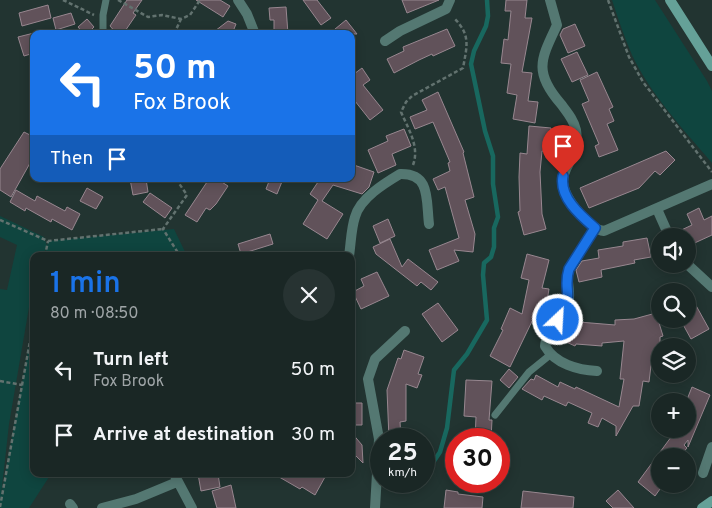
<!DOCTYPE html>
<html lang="en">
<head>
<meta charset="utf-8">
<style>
  body { margin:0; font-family:Overpass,sans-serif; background:#273332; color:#f1f3f6; height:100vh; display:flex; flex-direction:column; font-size:19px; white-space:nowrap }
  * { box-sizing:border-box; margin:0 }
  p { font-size:16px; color:#9fa5a7 }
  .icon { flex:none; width:28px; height:28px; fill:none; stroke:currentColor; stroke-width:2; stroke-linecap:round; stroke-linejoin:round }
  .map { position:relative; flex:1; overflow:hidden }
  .side { position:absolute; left:30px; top:252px; width:325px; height:225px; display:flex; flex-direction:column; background:#1a2725; border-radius:10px; box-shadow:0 2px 12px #0003,0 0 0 1px #384442 }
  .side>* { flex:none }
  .banner { position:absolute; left:30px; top:30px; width:325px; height:152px; border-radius:10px; box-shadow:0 2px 12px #0003,0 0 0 1px #384442; background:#1a73e8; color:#fff; overflow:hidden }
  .tools { position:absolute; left:651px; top:228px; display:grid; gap:10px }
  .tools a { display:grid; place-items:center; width:45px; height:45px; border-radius:50%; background:#1a2725; box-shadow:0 2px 12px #0003,0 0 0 1px #384442; font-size:25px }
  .speed { position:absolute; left:370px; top:428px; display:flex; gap:10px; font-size:25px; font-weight:700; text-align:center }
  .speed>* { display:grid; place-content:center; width:65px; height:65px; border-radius:50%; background:#1a2725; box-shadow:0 2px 12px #0003,0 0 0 1px #384442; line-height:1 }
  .speed small { font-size:12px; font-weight:400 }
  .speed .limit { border:8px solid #d22; background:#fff; color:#111 }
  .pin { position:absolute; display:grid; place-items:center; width:42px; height:42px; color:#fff; margin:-51px -21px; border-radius:50% 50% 50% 0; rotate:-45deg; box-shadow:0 0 5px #0007 }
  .pin .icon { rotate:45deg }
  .me { position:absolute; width:55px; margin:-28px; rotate:25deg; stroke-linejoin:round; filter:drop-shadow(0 0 4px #0008) }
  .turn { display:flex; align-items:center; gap:18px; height:105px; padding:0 20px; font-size:22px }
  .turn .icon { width:65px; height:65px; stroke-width:2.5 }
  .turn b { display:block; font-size:35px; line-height:42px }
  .then { display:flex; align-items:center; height:48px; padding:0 20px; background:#0003; gap:10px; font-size:19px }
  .round { display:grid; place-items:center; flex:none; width:52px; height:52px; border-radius:26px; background:#273332 }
  .head { display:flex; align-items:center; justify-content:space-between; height:85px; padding:0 20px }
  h1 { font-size:30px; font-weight:600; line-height:38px; color:#1a73e8 }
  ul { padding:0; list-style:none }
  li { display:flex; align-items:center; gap:15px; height:65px; padding:0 20px }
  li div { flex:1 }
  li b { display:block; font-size:19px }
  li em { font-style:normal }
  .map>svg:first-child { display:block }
</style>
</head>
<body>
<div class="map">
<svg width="712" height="508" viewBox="0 0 712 508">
  <rect width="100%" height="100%" fill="#223431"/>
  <path fill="#0f453f" d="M612 0H655L707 81 712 91V163C683 129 651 95 632 55 624 37 618 18 612 0Z
    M0 216 44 237 47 246 48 241 174 229 187 256H45L46 249 42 256H34V278L9 424 1 496 34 319V474H53L49 477 29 508H0V289L7 290 17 245 0 237Z"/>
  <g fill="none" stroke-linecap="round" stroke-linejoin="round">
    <path stroke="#18685f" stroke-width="4.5" d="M434 461 440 452 447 428 454 370 467 354 487 320 483 275 484 263 491 257 494 247V228L498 217 493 184V156L485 131 471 64 474 51 486 26 488 16 487 0"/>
  </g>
  <path fill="#61525a" stroke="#988790" d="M127 0H142L133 13 136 15 123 34H117L110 26Z
    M196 0H220L230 6 223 17Z
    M303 0H317L331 18 321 25Z
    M402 0H439L407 13Z
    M506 0H527L525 18H532L522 72 532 73 528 101 538 102 535 123 513 119 517 95 507 93 511 64 501 63 504 39 508 40 511 11H505Z
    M48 5 51 18 22 26 19 13Z
    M286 7 288 34H274V20H270L269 8Z
    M71 13 75 24 56 30 53 18Z
    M87 19 94 27 87 34H84L78 27Z
    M346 20 357 34H329Z
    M228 21 236 24 232 34H211Z
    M575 24 585 46 568 53 560 35 563 29Z
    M447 29 455 46 433 56 432 54 419 60 394 73 387 59 404 51 403 47Z
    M34 33V53L24 56 18 37Z
    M577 52 588 75 572 82 561 59Z
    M362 68 370 80 363 85 383 110 370 120 351 96V70L354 74Z
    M597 72 613 107 609 109 614 121 607 124 618 150 599 157 595 146 599 144 582 104 589 101 580 80Z
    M438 92 464 152 463 153 474 197 465 200 475 234 473 252 454 250 459 261 437 270 429 250 459 238 445 187 438 190 433 179 450 171 448 163 450 162 433 122 415 129 410 117 427 110 422 100Z
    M529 126 551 128 550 152 542 151 540 172 542 214 546 229 524 235 518 212 520 211 519 177 520 153 527 154Z
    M404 129 411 146 392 154 396 165 378 173 368 150 388 141 386 136Z
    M24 132 34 137V156L11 197 0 190V169Z
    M666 151 675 160 660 175 655 171 639 188 589 208 580 188Z
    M351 164 374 172 369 187 362 194 333 185 322 201 343 214 327 239 303 224 318 200 310 194 320 179H351Z
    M130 179H146L148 192 133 195Z
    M209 179H217L228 186 216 204 210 210 206 208 197 222 185 215Z
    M270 179H283L277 194 266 189Z
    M87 188 103 197 96 209 80 201Z
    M16 190 35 201 37 196 65 211 67 207 80 214 72 230 52 219 51 222 26 208 25 211 10 202Z
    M150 193 172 208 165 218 143 202Z
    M699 208 704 220 712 216V235L688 246V236H676L675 233 692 225 687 214Z
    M388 219 395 236 380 243 373 226Z
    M270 234 273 244 241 254 238 244Z
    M647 238 651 257 634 260 635 263 601 270 602 277 579 282 576 270 582 261 599 258 598 250 623 246V242Z
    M390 239 402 267 408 259 438 282 431 290 421 282 417 286 376 254 373 247Z
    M527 254 549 260 542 288 549 289 545 313 537 311 510 367 490 356 503 330 501 329 510 308 522 314 529 280 521 278Z
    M377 272 389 296 361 309 353 292 364 286 361 279Z
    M688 291 709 329 691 339 680 319H688Z
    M438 303 458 330 442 342 422 314Z
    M656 313 663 336 660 337V359L652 357 649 382 643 381 639 406H633L616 436V426L602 418 598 427 588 423 592 413 568 402 566 406 544 396 542 400 522 389 531 379 534 380 536 375 558 387 560 382 575 389 576 387 619 407 624 379H620L624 341 602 343V346L576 344 575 346 555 337 567 321 615 325V320L634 319Z
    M404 350 424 357 418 374 422 375 417 388 406 384V421L400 422 401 439H389L387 390 398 358 401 359Z
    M509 369 518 377 509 388 500 380Z
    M466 380 492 381 489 420H492L491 439H475L476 417 464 416Z
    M692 387 710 395 688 447V440L684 445 687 448 680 456H660V489L655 496 638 482 677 429H688V397Z
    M351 403H362V425H351Z
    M351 432 362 445 363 463 351 451Z
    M198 474H218L220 487 201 491Z
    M274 474H320L325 477 315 495 302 487 300 489Z
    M231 485 236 508H217L212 491Z
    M446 490 458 492V494L483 497 482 508H444Z
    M618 490 634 508H613L606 501Z
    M523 491 574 497 573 508H521Z"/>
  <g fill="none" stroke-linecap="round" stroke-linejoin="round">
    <path stroke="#62726f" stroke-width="2.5" stroke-dasharray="4 2.5" stroke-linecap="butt" d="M63 0 94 15
      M118 0 148 17 162 15 181 19 190 15 200 0
      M608 0 629 57 643 82 712 172
      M174 34 181 19
      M413 165C420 147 408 128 401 112L406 102 412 96 463 68C467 46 471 35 454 18
      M176 179 187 195 163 229 180 256
      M0 220 48 241 163 229
      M45 256 48 241
      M0 381 22 385
      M0 507 34 319"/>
    <path stroke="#547872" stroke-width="7" d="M103 34V15L106 0
      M495 415 529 372 550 355"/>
    <path stroke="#547872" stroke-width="10" d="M238 0 247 14 255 34
      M550 0 557 25C541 59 533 72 561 104 567 112 574 120 576 130 582 170 541 168 580 214 586 221 595 230 604 231L712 184
      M385 41 400 31 446 9 450 0
      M657 209 669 236
      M595 228 569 269C565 280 572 293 568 304 563 319 546 330 545 346 555 364 578 370 597 371
      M349 256C351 243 351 229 355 217 360 198 385 183 400 174 431 173 426 200 429 224
      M687 264 712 287
      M703 473 712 447
      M174 474 192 508
      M70 504 73 508
      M102 508 136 499 177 482
      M375 508 379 439 368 379 375 359 405 331"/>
    <path stroke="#65a198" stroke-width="10" d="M670 0 712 66
      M702 508 712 501"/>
  </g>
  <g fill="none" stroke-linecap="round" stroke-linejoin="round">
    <defs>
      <path id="route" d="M558 320C576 294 562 291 569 269L595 228C580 215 559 197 563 176"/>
    </defs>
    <use href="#route" stroke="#114b97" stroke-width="12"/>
    <use href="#route" stroke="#1a73e8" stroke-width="9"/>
  </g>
</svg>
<div class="tools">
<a><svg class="icon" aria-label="sound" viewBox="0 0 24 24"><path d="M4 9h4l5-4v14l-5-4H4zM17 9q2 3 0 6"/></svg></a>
<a><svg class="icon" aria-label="search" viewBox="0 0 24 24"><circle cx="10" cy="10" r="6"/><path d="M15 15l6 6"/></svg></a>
<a><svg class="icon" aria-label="layers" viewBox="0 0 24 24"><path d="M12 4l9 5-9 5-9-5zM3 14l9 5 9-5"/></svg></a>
<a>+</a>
<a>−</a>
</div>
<div class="speed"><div>25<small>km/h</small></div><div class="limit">30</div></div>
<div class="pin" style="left:563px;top:176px;background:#d93025"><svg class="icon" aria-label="arrive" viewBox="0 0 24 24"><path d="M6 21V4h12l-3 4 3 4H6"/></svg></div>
<svg class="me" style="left:558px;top:320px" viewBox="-20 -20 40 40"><circle r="17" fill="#1a73e8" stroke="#fff" stroke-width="3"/><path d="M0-11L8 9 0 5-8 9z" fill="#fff"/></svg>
<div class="banner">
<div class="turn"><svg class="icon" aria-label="left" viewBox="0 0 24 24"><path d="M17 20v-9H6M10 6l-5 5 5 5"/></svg><div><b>50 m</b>Fox Brook</div></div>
<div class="then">Then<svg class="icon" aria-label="arrive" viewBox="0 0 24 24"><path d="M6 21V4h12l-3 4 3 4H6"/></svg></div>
</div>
<section class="side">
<div class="head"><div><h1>1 min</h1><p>80 m · 08:50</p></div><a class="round"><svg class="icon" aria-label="close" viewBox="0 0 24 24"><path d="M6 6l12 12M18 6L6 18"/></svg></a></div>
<ul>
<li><svg class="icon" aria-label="left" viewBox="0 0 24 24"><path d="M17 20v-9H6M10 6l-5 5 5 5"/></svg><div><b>Turn left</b><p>Fox Brook</p></div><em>50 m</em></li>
<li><svg class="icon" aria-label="arrive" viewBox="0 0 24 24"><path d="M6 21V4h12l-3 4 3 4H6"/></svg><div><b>Arrive at destination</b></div><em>30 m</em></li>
</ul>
</section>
</div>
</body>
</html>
